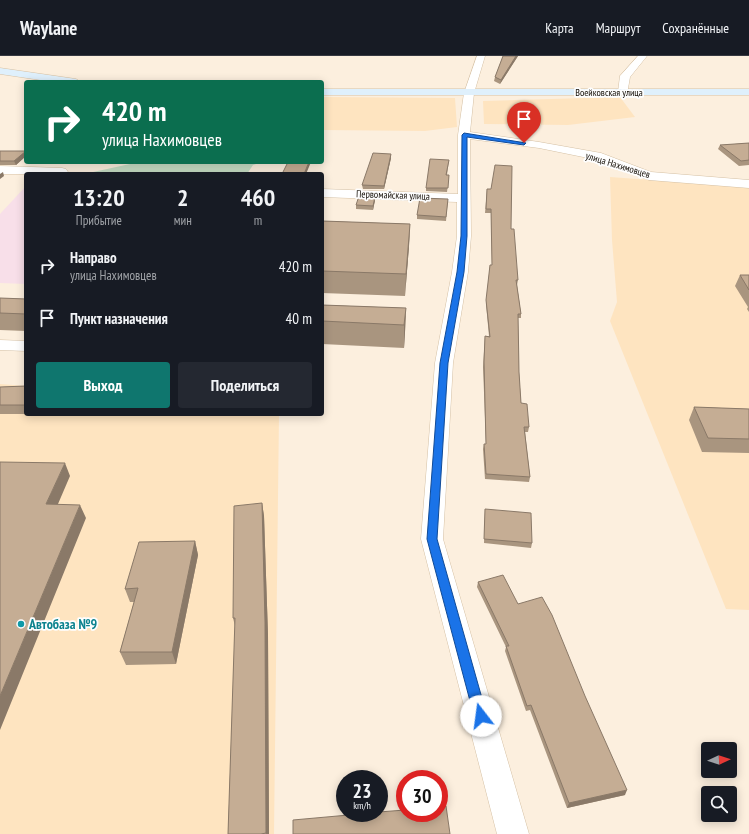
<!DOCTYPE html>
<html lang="ru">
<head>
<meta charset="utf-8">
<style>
  body { margin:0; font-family:"PT Sans Narrow",sans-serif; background:#242831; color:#f1f3f6; height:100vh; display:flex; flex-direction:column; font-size:15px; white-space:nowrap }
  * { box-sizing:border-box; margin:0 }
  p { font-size:13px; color:#9ea1a6 }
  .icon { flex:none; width:22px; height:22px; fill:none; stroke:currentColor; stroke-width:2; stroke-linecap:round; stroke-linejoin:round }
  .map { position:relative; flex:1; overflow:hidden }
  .sheet { position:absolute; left:24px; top:116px; width:300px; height:244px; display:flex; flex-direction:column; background:#171b24; border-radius:4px; box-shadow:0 2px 10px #0003 }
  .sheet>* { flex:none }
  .banner { position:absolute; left:24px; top:24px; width:300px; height:84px; border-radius:4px; box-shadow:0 2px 10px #0003; background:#0b6e4f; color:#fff; overflow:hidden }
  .needle { width:26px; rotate:86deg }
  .fabs { position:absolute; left:701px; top:686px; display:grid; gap:8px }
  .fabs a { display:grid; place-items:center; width:36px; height:36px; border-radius:4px; background:#171b24; box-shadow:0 2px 10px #0003; font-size:20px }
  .speed { position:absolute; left:336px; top:714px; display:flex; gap:8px; font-size:20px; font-weight:700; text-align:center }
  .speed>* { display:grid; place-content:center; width:52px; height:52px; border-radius:50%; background:#171b24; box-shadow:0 2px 10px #0003; line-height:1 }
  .speed small { font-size:10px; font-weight:400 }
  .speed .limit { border:6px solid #d22; background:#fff; color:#111 }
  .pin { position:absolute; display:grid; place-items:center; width:34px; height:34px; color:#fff; margin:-41px -17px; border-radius:50% 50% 50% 0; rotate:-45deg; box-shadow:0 0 4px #0007 }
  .pin .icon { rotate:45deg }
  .me { position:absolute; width:44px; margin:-22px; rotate:345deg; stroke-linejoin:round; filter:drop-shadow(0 0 3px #0008) }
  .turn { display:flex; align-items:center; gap:14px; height:84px; padding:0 12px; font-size:18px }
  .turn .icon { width:52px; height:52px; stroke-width:2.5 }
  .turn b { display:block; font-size:28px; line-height:34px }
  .eta { display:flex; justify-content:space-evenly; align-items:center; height:68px; text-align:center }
  .eta b { font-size:24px; font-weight:800; line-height:28px }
  .button { display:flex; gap:8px; margin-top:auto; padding:8px 12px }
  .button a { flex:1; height:46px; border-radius:4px; background:#0f766e; color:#fff; font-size:16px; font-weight:800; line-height:46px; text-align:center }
  .button a+a { background:#242831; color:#f1f3f6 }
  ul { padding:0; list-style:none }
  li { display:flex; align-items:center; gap:12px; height:52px; padding:0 12px }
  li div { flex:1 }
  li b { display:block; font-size:15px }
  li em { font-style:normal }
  header { display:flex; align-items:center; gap:24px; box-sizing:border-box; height:56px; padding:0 20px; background:#171b24; border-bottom:1px solid #363941 }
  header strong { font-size:19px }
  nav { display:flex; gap:22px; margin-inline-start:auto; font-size:14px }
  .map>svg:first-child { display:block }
</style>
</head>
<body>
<header>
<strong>Waylane</strong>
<nav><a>Карта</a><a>Маршрут</a><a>Сохранённые</a></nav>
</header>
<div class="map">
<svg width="749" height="778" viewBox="0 0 749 778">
  <rect width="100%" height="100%" fill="#fcefde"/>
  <path fill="#fee4c0" d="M322 41 455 42 457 71 425 75 322 74Z
    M620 41 635 61 568 69 484 68 483 45Z
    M610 121 749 131V554L726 553 610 265 617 246 612 184Z
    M0 328 26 330V358H279L274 778H0Z"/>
  <path fill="#f8dfe9" d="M26 130V228L0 227V158Z"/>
  <path fill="#c6ddc4" d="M131 106H261L253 109 247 118H84L130 108Z"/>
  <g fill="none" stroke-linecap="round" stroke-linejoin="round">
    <defs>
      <path id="street" d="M477 0H485L474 37 470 76 539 86 601 97 651 116 749 124V132L649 124 598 104 539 92 470 83 471 180 468 216 453 307 443 483 529 778H497L421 483 435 307 452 216 457 180V146L322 141V133L458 138V79L464 37Z
        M638 0H647L630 21 627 38H619L618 36 620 20Z
        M0 110 62 112 66 113 68 116 67 118H0Z
        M0 284 26 285V295L0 294Z"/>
      <path id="secondary" d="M0 12 76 23 81 26H54L0 18Z
        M322 33H749V39H322Z"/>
    </defs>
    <use href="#street" stroke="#d5c1a5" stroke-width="1"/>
    <use href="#secondary" stroke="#d5c1a5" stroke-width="1"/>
    <use href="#street" fill="#fff" fill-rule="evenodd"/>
    <use href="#secondary" fill="#dff0fc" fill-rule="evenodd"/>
  </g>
  <path fill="#a9957f" d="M503 0H518L500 28 494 25 495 21Z
    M749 87V109L739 110 718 93 720 89Z
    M0 95H26V100L16 109H0Z
    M391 98V102L384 133H363L362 129Z
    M449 104 447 119H449L447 136 426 135V132Z
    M487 133 511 173 518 224 517 229 521 258V262H518L519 316 521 347 529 371 528 376H525L530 421 529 426 485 423 483 393 484 388H486L483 311 485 280H489L486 248 490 209H492L491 157H485Z
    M448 143 446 165 417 163V159Z
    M375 144 373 154 356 153V149Z
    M322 165 410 168 409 190 405 240 322 237Z
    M740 219H749V256L747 253 748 251 735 230Z
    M0 242 26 243V275L0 274Z
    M322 249 406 252 405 276 404 292 322 288Z
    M26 330V358H0V331Z
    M694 351 749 353V397L702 396 689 364Z
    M262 447 264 460 268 579 269 778H228L235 570 233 562Z
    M485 453 532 487 531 492 484 487Z
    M195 485 198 499 176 608 126 609 120 596 134 546H130L125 533Z
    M478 526 518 548 625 739 567 752 530 654 526 655 505 595 506 591 477 531Z"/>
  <path fill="#8a7968" d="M516 0H518L500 28 501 24Z
    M26 95V100L16 109 14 105Z
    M391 98V102L384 133V130Z
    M309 106H311L306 118H304Z
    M3 116 4 120 0 123V118Z
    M375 141V144L373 154V150Z
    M410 168 409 190 405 240 406 218Z
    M406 252 405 276 404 292V269Z
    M65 407 70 420 52 462 46 448Z
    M262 447 264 460 268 579 269 778H266V777Z
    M80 449 86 462 0 674V640Z
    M195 485 198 499 176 608 172 596Z
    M627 734 625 739 567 752 569 747Z"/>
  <path fill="#c5ad94" stroke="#8a7968" d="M503 0H516L501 24 495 21Z
    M749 87V104L741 105 720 89Z
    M0 95H26L14 105H0Z
    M373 97 391 98 384 130 362 129Z
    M430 103 449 104 446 119H449L448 132H426Z
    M288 106H309L304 118H282Z
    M495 109 512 110 511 173H514L518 224H516L521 258H518L519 316 521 347 527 348 529 371H524L530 421 486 418 484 388H486L484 306 485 280 490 281 486 244 490 209H492L491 153H486L487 133H491Z
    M359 140 375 141 373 150 356 149Z
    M420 142 448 143 446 161 417 159Z
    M322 165 410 168 406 218 322 215Z
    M740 219H749V234Z
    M0 242 26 243V258L0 257Z
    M322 249 406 252 404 269 322 265Z
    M26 330V349H0V331Z
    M694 351 749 353V383L708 382Z
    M0 406 65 407 46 448 80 449 0 640Z
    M262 447 265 566 266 777 261 778H228L235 562H233L234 450Z
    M485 453 531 457 532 487 484 483Z
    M195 485 172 596H120L138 532 125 533 139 486Z
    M503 519 518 548 542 541 552 559 585 640 627 734 569 747 531 649 527 650 506 590H509L478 526Z
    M446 750 450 778H293V764L371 757H379V756L405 754V757H439V751Z"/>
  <path fill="#1a73e8" stroke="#114b97" d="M464 77 526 87 524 89 467 81V180L464 216 448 307 437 483 487 660 485 664 481 666 476 664 474 660 427 483 440 307 457 216 461 180 462 79Z"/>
  <circle fill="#0f9aa8" stroke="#fefefe" stroke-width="1.5" cx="21" cy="568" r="4"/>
  <g text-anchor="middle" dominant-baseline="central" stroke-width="3.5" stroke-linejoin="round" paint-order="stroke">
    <g font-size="10" fill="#110b03" stroke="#fefefe">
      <text x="609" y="36">Воейковская улица</text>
      <text transform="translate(618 109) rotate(17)">улица Нахимовцев</text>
      <text transform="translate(393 139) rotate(2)">Первомайская улица</text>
    </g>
    <g font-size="14" font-weight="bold" fill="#0d838f" stroke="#fefefe" text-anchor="start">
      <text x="29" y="568">Автобаза №9</text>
    </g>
  </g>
</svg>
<div class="fabs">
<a><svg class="needle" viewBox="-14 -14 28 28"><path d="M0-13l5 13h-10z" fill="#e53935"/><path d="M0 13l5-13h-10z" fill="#9ea1a6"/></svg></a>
<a><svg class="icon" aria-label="search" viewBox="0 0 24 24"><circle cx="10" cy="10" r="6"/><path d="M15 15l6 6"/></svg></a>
</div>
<div class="speed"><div>23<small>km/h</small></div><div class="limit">30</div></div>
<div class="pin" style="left:524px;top:87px;background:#d93025"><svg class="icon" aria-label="arrive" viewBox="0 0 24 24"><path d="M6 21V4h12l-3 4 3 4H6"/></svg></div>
<svg class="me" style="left:481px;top:660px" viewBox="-20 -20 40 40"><circle r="19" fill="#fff"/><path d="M0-13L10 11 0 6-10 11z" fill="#1a73e8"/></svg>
<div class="banner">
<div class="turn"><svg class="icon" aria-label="right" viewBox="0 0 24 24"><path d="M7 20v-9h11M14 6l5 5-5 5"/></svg><div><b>420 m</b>улица Нахимовцев</div></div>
</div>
<section class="sheet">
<div class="eta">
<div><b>13:20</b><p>Прибытие</p></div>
<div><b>2</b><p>мин</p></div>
<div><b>460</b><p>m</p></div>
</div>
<ul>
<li><svg class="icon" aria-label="right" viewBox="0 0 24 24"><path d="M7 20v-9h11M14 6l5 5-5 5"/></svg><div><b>Направо</b><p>улица Нахимовцев</p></div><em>420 m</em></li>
<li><svg class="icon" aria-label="arrive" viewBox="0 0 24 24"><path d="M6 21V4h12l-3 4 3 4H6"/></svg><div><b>Пункт назначения</b></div><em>40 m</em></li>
</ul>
<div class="button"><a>Выход</a><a>Поделиться</a></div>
</section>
</div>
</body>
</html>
